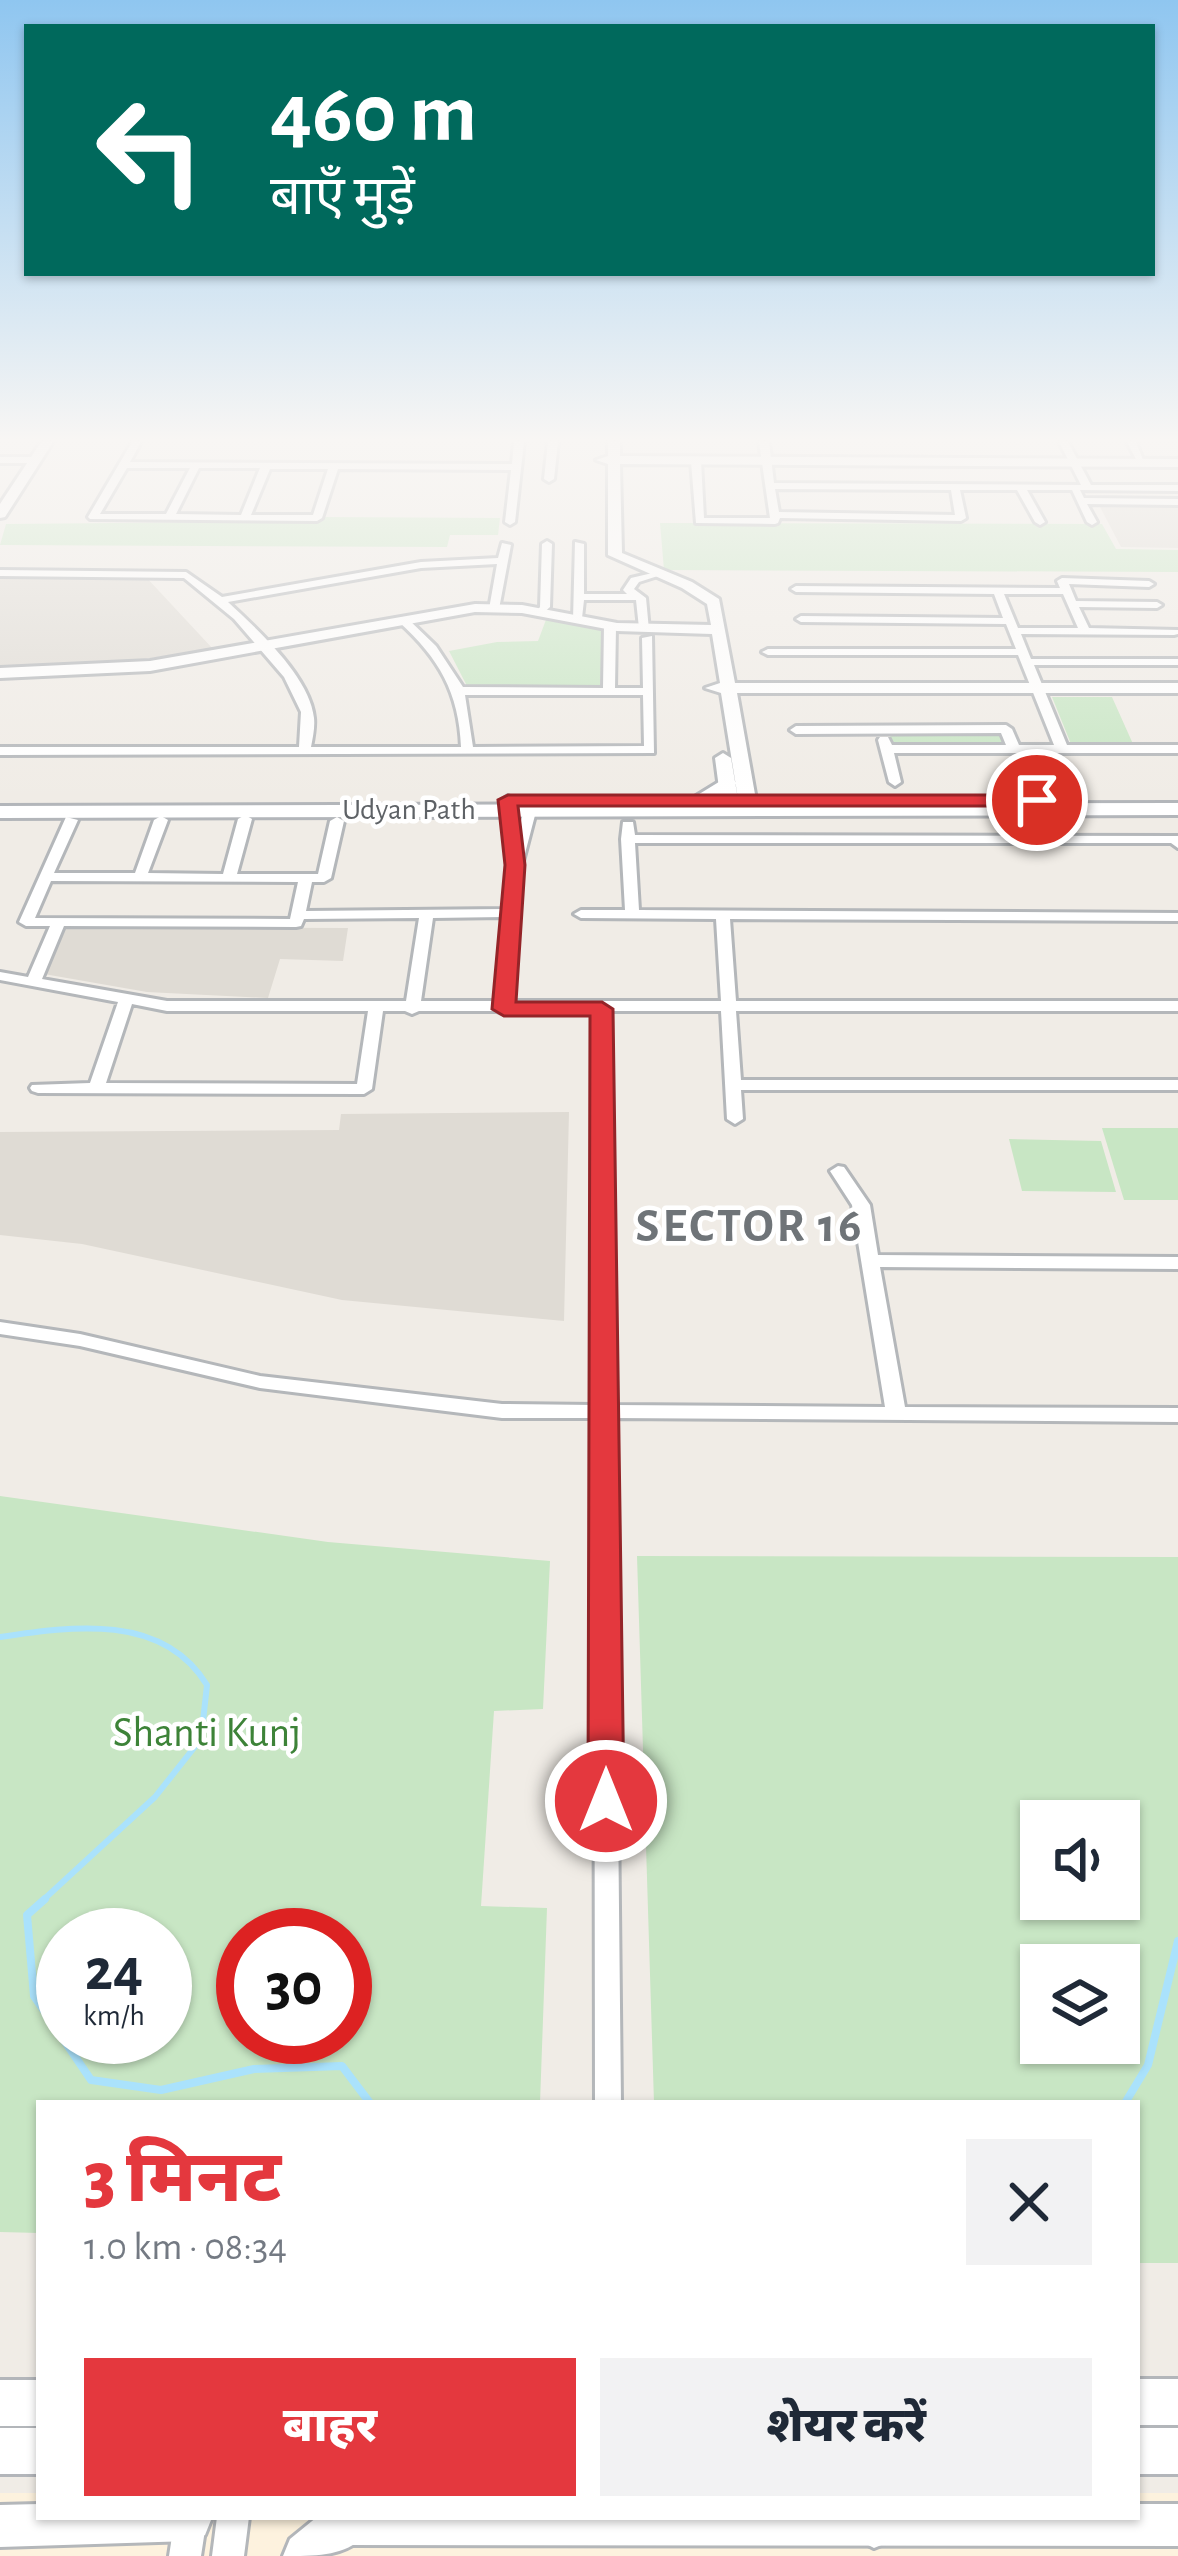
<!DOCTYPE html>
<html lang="hi">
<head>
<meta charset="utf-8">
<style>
  body { margin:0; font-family:"Alegreya Sans","Noto Sans Devanagari",sans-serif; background:#f2f2f3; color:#1f2937; height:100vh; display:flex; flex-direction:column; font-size:45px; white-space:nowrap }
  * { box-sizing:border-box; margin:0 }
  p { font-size:39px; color:#747a83 }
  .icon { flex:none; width:66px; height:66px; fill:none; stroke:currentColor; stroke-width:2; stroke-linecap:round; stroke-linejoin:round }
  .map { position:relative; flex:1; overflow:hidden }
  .sheet { position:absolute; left:36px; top:2100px; width:1104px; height:420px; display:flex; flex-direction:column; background:#fff; border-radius:0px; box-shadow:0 3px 9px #0004 }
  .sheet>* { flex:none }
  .guide { position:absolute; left:24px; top:24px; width:1131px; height:252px; border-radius:0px; box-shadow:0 3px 9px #0004; background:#00695c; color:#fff; overflow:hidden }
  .fabs { position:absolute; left:1020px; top:1800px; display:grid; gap:24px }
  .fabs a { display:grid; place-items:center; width:120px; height:120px; border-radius:0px; background:#fff; box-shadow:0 3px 9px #0004; font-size:60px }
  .speed { position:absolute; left:36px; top:1908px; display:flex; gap:24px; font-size:60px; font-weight:700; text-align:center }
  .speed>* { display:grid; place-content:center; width:156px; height:156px; border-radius:50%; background:#fff; box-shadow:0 3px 9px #0004; line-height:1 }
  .speed small { font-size:30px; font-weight:400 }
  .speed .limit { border:18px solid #d22; background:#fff; color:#111 }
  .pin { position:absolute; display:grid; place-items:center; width:102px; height:102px; color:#fff; margin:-51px; border:6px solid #fff; border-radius:50%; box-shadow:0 3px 12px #0007 }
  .me { position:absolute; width:132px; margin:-66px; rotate:0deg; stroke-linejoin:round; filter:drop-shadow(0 0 9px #0008) }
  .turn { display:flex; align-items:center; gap:42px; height:252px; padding:0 48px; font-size:54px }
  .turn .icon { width:156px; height:156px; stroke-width:2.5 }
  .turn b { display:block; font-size:84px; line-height:102px }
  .round { display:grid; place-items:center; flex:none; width:126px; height:126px; border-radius:0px; background:#f2f2f3 }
  .overview { display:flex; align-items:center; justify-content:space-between; height:204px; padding:0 48px }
  h1 { font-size:72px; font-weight:800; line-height:90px; color:#e4383e }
  .cta { display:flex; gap:24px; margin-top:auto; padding:24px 48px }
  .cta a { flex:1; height:138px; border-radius:0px; background:#e4383e; color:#fff; font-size:48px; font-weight:800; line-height:138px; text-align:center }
  .cta a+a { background:#f2f2f3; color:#1f2937 }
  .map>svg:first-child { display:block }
</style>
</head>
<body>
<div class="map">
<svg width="1178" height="2556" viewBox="0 0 1178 2556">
  <rect width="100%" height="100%" fill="#f0ece6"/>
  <path fill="#fdf2de" d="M0 2493H39V2517H1137V2493H1178V2556H0Z"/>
  <path fill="#dfdbd4" d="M1098 503H1178V548L1121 547Z
    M145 576 213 649 95 666 0 668V577Z
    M65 927 348 928 343 961 280 959 268 998 147 992 44 974Z
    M569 1112 564 1321 342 1300 82 1244 0 1235V1132L339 1130 341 1114Z"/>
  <path fill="#c8e6c4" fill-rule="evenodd" d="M325 517 500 518 498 535H450L447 547 0 545 6 524 323 521Z
    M660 523 1102 524 1116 549 1178 550V572L664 570Z
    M547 617 603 629 600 688 467 686 449 651 497 642 538 641Z
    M1052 697H1112L1133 744H1071Z
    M1001 731 1007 746H893L889 732Z
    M1102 1128H1178V1200H1124Z
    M1009 1139 1101 1141 1116 1192 1022 1191Z
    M0 1496 328 1542 550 1561 543 1709 494 1711 481 1906 547 1908 540 2103H39V2233L0 2232ZM63 1935H165V2037H63ZM243 1935H345V2037H243Z
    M637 1556 1178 1557V2263H1137V2103H654ZM1041 1821H1119V1899H1041ZM1041 1965H1119V2043H1041Z"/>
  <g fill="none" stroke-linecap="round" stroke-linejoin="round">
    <path stroke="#aae2fc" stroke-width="6" d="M0 1637C73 1626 163 1613 207 1685L201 1739 155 1797 41 1902"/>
    <path stroke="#aae2fc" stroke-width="8" d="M45 1899 27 1915 34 1996 91 2080 161 2090 254 2069 342 2066 370 2103
      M1125 2103 1148 2065 1178 1941"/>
    <defs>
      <path id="minor" d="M132 442H141L130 462 512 464 514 442H524L515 522 510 525 505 522 511 470 338 469 322 518 317 521 90 519 88 517ZM127 468H190L166 514H100ZM199 468H260L241 515 176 514ZM270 469H328L313 515H251Z
        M548 442H558L554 479 549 482 544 479Z
        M759 442H769L774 483 1081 485 1059 442H1068L1091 485H1178V491L1080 490 1084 498 1178 499V505L1087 504 1097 522 1092 525 1087 522 1072 490H1027L1045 522 1040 525 1035 522 1017 490H960L966 518 961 521 780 518 778 523 775 524 696 523 691 461 696 458 701 461 704 518H770ZM775 489 951 490 955 515 779 512Z
        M1127 442H1136L1145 465H1139Z
        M0 457H36L41 460 36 463H0Z
        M547 541 552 544 550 607 541 615 536 612 540 607 542 544Z
        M575 542 584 544V594H627L623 590 631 578 661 571V575L639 582 634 589 646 598 649 630 639 628 636 600H584L582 618 573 620Z
        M502 543 511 545 499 609 494 612 489 609 497 564 421 568 228 602C257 629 310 677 314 718 315 727 313 737 311 747H461C459 693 439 658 399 622V618H407L436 646 463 687 603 688 604 626 610 623 616 626 615 688H643L642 638 652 636 654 753 0 755V747H299L301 712 284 677 234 619 184 578 0 576V570L186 572 222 597 421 562 498 558ZM465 695H643L644 746 473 747Z
        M1062 578 1149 581 1154 584 1149 587 1069 584 1076 601 1157 602 1162 605 1157 608 1079 607 1089 628 1178 630V634L1174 635 1021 634 1031 659H1178V665H1034L1067 745H1178V753H894L901 782 895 786 889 782 878 740 880 737H888L892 745H1006L1001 733 796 734 790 730 796 726 1006 725 1012 729 1019 745H1054L1018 655H768L762 652 768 649H1016L1006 624 801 622 796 619 801 616 1003 618 994 594 796 592 791 589 796 586 1060 588 1057 581ZM1004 594H1063L1078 628H1018Z
        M508 796 514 800 518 831 528 797 539 800 522 865 512 1001H721L716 919 581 918 574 914 581 910H625L621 839 623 822H633L635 835 1178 836V848L1171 843H635L639 910 1178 913V921L730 919 736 1001H1178V1011H736L741 1080H1178V1090H741L743 1119 735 1124 727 1119 721 1011H610L614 1405 885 1407 852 1205 830 1171 838 1166 844 1167 870 1205 878 1255 1178 1257V1269L880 1267 905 1407 1178 1408V1422L614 1418 621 2103H595L594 1418H502L260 1388 80 1346 0 1334V1322L80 1334 260 1376 502 1404 594 1405V1011H511L504 1014 497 1011H419L412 1014 405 1011H383L372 1089 364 1094 38 1093 32 1091 30 1088 32 1085 90 1083 118 1002 0 980V972L28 977 50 926H26L19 922 66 817 78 820 54 873H135L154 820 161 816 168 820 148 873 223 874 238 819 245 815 252 819 237 874H318L330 821 337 817 344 821 331 878 324 882H312L306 911 505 909 509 862 502 800ZM51 881 298 882 290 919 35 918ZM504 917 497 1001H421L433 918ZM419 918 406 1001H167L42 979 64 926 296 927 301 926 304 919ZM132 1004 167 1011H368L357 1084 106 1083Z
        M175 2517H207L201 2556H169Z
        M217 2517H249L244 2556H212Z"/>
      <path id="tertiary" d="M41 442H53L5 517 0 518V504Z
        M608 442H620V456L1178 459V467L620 464 622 553 692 582 719 599 735 683H1178V693H737L758 811 749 816 740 811 721 693 705 688 720 683 712 634 617 631 522 613 475 612 150 671 0 678V668L150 661 475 604 522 605 617 623 711 625 707 604 682 588 608 555V464L596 460 608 456Z
        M723 753 731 758 740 811 731 816 722 811 715 758Z
        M39 2504V2517L211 2520 205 2535 190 2541 0 2547V2505Z
        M1137 2504H1178V2546L347 2545 332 2539 326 2524 329 2517H1137Z"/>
      <path id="secondary" d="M727 777 737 783 709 804 1178 803V815L0 818V806L697 804 696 796Z
        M1137 2379H1178V2425H1137Z
        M0 2380H39V2426H0Z
        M0 2428H39V2474H0Z
        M1137 2428H1178V2474H1137Z
        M317 2517H377C358 2556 326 2556 283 2556L290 2539Z
        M841 2517H895L898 2524 891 2541 874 2548 847 2534Z"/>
    </defs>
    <use href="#minor" stroke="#b4b7ba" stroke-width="6"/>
    <use href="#tertiary" stroke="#b4b7ba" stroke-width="6"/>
    <use href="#secondary" stroke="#b3b6ba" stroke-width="6"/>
    <use href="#minor" fill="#fff" fill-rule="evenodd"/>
    <use href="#tertiary" fill="#fff" fill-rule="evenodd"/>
    <use href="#secondary" fill="#fff" fill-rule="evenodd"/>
  </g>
  <linearGradient id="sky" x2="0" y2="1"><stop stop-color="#8fc6f0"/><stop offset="0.55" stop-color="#f8f6f4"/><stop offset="1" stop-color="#f8f6f4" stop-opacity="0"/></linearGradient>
  <rect width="1178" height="800" fill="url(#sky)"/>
  <path fill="#e4383e" stroke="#942428" stroke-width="3" d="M508 795H1037L1047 800 1037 806H518L525 865 516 1002H602L613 1009 624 1801 619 1811 606 1815 594 1811 588 1801 590 1016H504L492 1009 505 865 498 800Z"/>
  <g text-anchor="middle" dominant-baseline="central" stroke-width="9" stroke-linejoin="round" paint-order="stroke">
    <g font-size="30" fill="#5e6266" stroke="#fff">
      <text x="409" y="810">Udyan Path</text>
    </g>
    <g font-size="42" fill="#3d8338" stroke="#fff">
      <text x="207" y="1733">Shanti Kunj</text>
    </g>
    <g font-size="48" font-weight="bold" letter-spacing="3" fill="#6f7478" stroke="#fff">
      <text x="750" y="1227">SECTOR 16</text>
    </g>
  </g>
</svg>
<div class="fabs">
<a><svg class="icon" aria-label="sound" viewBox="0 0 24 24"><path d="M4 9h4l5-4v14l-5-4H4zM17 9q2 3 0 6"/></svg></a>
<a><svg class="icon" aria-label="layers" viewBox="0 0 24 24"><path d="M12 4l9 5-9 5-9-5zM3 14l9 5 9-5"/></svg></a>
</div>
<div class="speed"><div>24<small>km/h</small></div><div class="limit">30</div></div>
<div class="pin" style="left:1037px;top:800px;background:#d93025"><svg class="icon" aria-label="arrive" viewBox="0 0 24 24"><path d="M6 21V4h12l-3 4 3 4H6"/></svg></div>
<svg class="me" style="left:606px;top:1801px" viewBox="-20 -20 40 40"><circle r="17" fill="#e4383e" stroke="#fff" stroke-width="3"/><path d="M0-11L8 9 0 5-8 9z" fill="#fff"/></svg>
<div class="guide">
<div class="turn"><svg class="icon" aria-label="left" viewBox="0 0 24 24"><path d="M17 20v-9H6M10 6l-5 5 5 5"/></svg><div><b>460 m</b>बाएँ मुड़ें</div></div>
</div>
<section class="sheet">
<div class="overview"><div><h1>3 मिनट</h1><p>1.0 km · 08:34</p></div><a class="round"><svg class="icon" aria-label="close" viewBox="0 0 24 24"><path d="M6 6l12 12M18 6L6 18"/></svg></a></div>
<div class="cta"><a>बाहर</a><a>शेयर करें</a></div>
</section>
</div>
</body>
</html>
